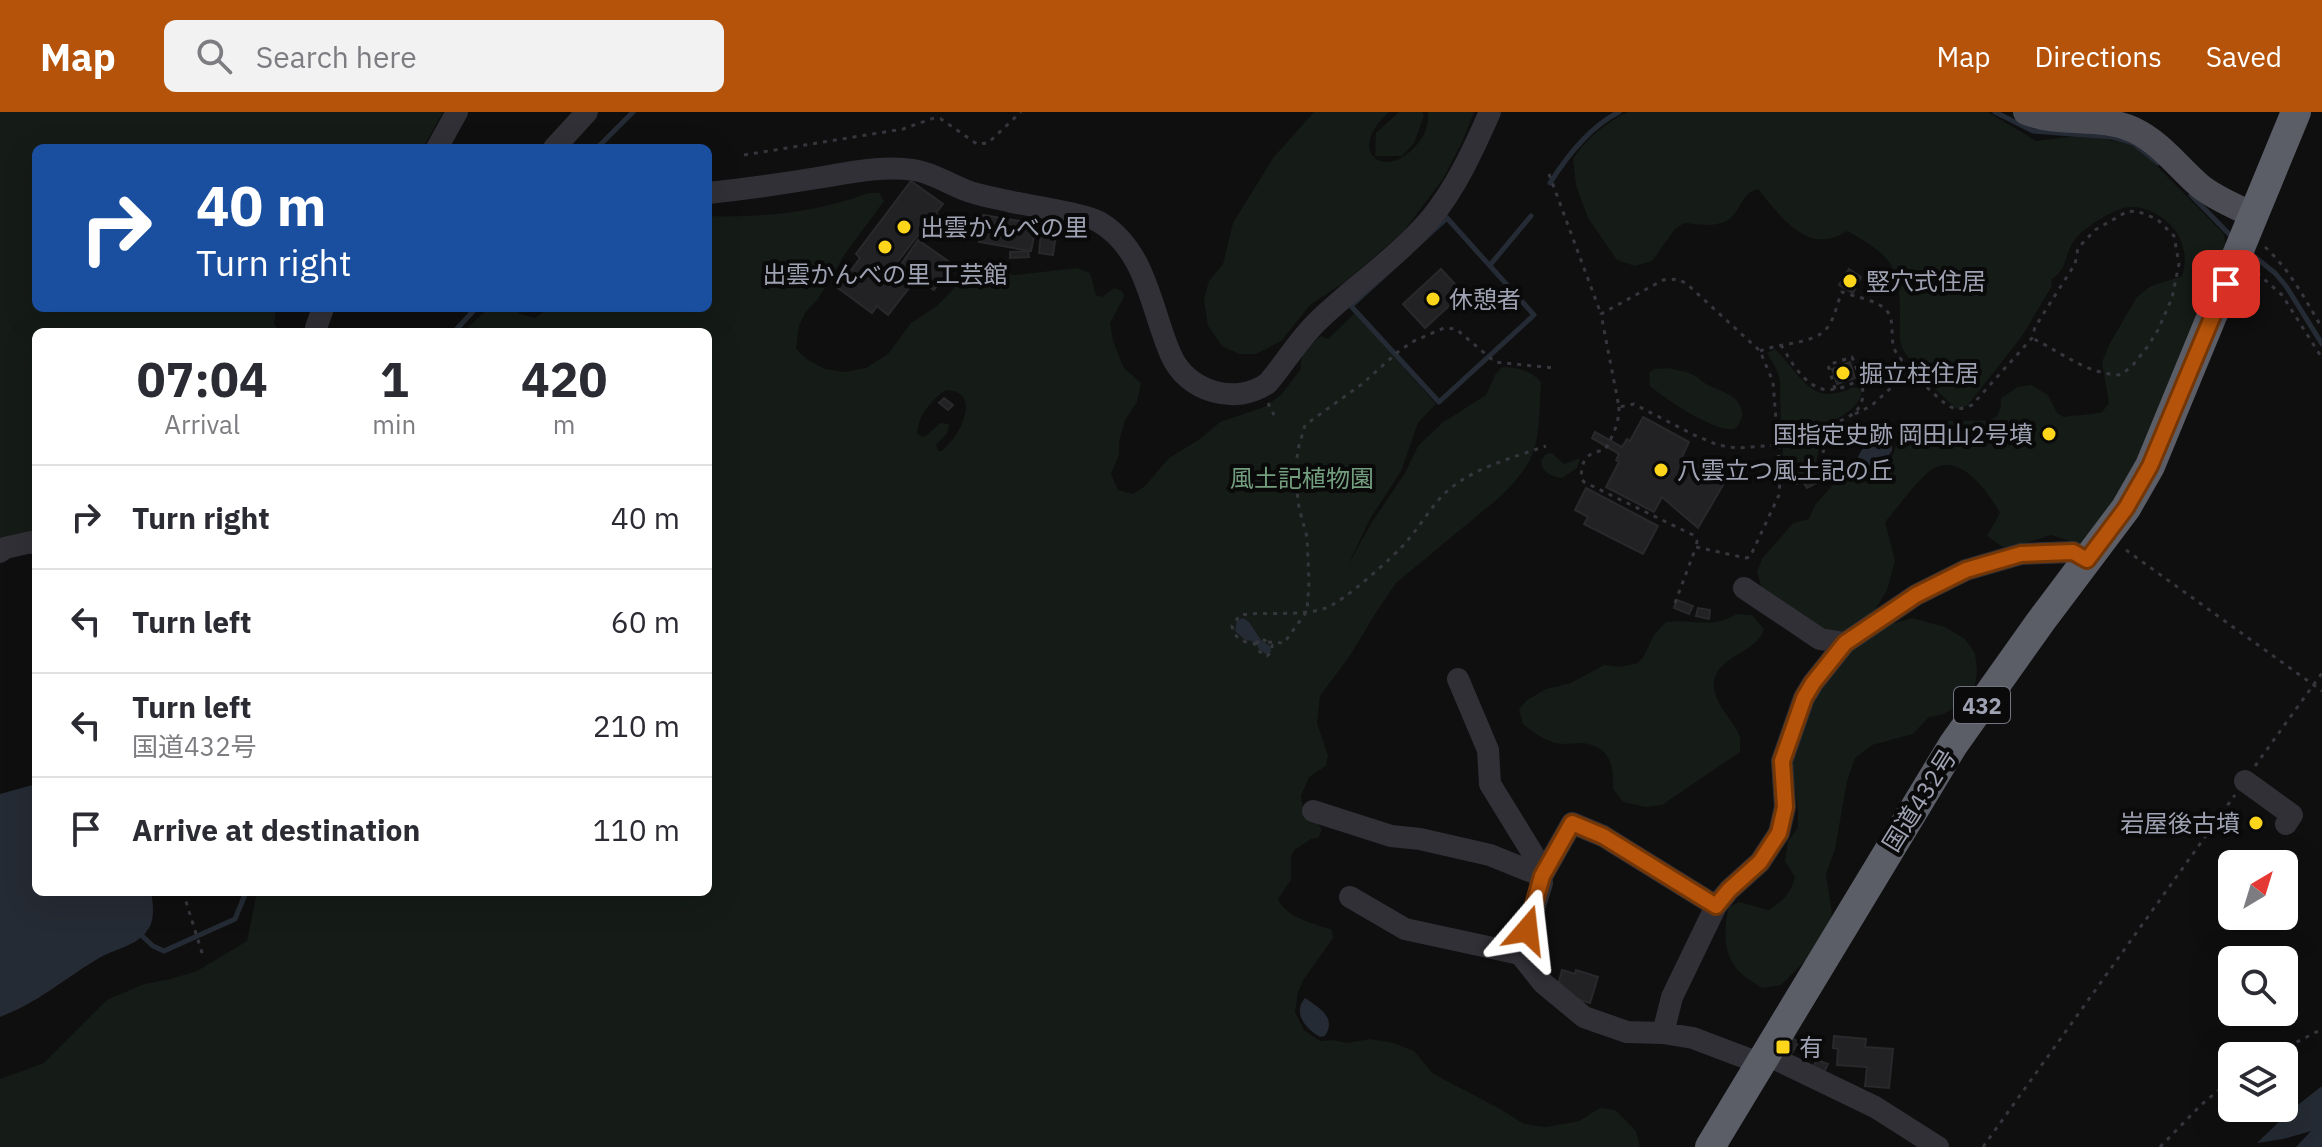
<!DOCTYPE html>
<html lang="en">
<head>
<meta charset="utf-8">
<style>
  body { margin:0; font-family:"IBM Plex Sans","Noto Sans JP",sans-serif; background:#f2f2f3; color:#2b2b33; height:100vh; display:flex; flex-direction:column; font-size:30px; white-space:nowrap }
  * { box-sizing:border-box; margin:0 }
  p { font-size:26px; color:#7c7c81 }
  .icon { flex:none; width:44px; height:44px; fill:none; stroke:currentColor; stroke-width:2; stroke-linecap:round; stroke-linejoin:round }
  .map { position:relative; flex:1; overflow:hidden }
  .sheet { position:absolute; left:32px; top:216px; width:680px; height:568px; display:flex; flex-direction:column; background:#fff; border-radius:12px; box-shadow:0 8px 32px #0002 }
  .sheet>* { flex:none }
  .guide { position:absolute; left:32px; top:32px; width:680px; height:168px; border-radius:12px; box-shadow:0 8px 32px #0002; background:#1a4fa0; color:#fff; overflow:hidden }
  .needle { width:52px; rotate:38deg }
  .buttons { position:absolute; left:2218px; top:738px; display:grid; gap:16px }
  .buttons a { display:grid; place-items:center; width:80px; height:80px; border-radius:12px; background:#fff; box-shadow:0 8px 32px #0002; font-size:40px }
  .pin { position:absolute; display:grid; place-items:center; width:68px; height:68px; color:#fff; margin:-34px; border-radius:16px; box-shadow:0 4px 12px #0006 }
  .me { position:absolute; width:88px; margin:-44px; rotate:17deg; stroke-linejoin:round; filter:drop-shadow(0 0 6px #0008) }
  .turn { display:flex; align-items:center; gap:28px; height:168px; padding:0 32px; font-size:36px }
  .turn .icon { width:104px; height:104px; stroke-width:2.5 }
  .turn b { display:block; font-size:56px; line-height:68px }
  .eta { display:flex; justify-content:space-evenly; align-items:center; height:136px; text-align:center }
  .eta b { font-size:48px; font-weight:700; line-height:56px }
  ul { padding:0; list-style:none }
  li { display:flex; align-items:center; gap:24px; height:104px; padding:0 32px; border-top:2px solid #e1e1e2 }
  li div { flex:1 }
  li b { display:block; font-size:30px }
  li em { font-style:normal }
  header { display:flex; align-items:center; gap:48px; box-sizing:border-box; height:112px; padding:0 40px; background:#b45309; color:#fff }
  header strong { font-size:38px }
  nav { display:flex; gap:44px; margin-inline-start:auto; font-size:28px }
  .search { width:560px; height:72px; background:#f2f2f3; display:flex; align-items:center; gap:20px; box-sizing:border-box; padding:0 28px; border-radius:12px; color:#7c7c81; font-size:30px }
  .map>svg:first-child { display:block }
</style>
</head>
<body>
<header>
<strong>Map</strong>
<div class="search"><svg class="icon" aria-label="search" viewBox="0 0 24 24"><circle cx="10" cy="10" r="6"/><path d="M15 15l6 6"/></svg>Search here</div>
<nav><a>Map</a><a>Directions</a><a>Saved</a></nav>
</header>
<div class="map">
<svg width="2322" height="1035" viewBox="0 0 2322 1035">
  <rect width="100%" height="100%" fill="#0f0f10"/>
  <path fill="#151b17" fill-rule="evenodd" d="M0 0H443L423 36H36V196H276L274 212 280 220H36V420L0 427Z
    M1314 0H1389C1343 41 1387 72 1419 30 1426 21 1429 11 1428 0H1474L1463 28 1443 67 1403 120 1346 169 1310 193 1281 229 1256 242H1239L1222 234 1208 214 1204 187 1209 169 1223 152 1233 111 1273 46Z
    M1399 0H1422L1424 4 1414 31 1402 44H1375L1376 21Z
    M1628 0H1988L2036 29 2076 24 2105 27 2131 33 2152 49 2224 122 2226 138 2155 329 2086 434 2051 423 2006 437 1987 424 2000 401C1987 378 1957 335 1927 361 1912 375 1899 394 1885 410L1895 449 1887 478 1868 510 1841 524 1822 519 1761 474 1757 460 1762 447 1793 411 1809 407 1815 393 1841 364H1861L1880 360 1890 349 1902 322 1909 317 1930 318 1949 309H1989L1997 304 2001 294V286L2018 275 2031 273 2048 283 2057 301 2064 305C2078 302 2089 304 2102 300L2109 291 2102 250 2110 231 2137 185 2151 174 2182 164C2187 150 2185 134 2177 121 2168 106 2143 91 2124 96 2111 99 2084 116 2076 126 2063 142 2070 155 2051 168L2052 174 2022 224 1968 293 1959 298C1947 291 1904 245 1901 233 1899 223 1900 212 1900 202 1900 153 1889 142 1847 119 1808 145 1780 104 1758 77 1740 81 1742 99 1728 108 1715 116 1698 112 1684 111L1675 117 1652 149 1635 154 1617 148 1588 106 1576 73 1573 47C1587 26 1605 11 1628 0Z
    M869 81H879L884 89 845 142 818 187 805 201 799 214 796 237 808 248 825 257 844 260 866 256 888 242 911 211 937 194 957 173 979 157 1015 163 1077 156 1090 161 1096 183 1102 185 1114 176 1123 180 1124 185 1110 211 1113 229 1124 256 1141 271 1137 290 1125 308 1119 331V343L1111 362 1118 378 1133 382 1145 374 1169 346 1200 327 1220 310 1264 295 1281 283 1301 257C1299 241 1310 234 1321 224L1328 227 1355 201 1436 292 1418 311 1401 359 1370 407 1348 453 1372 410 1405 361 1418 334 1442 311 1486 283 1495 263 1502 255C1517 255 1530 258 1541 270 1539 295 1541 325 1530 348 1523 361 1512 373 1501 384L1396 471 1375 502 1351 542 1320 584 1317 611 1328 644 1326 654 1309 665 1301 684 1303 695 1316 709 1322 718 1318 726 1311 727 1294 738 1291 745V768L1278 787C1285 805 1315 812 1332 818L1333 826 1304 867 1298 880 1295 900 1304 918 1320 929 1332 928 1347 931 1370 927 1393 931 1414 939 1432 961 1500 997 1524 1012 1546 1015 1563 1012 1579 1009 1600 996 1615 998 1636 1019 1640 1035H0V967L44 951 107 888 144 872 170 867 197 859 247 829 257 780H708V220H463L489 196H515L520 202 535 206 548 196H708V104C764 106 817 100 869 81ZM946 278C984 279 959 327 941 339H938L936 333C942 326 949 323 949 312L940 311 927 323 922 325 917 321C919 302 931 288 946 278Z
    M1775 237C1801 262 1811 297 1853 275L1861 277C1865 303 1805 321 1784 325L1781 321 1780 268 1776 256 1767 241Z
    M1668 256C1676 258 1685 259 1692 262 1698 265 1702 270 1708 273 1722 280 1743 284 1742 304 1741 307 1739 313 1737 315 1724 327 1662 285 1650 274L1649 261 1654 257Z
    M1817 322 1821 327 1814 360 1801 369 1782 361 1783 335Z
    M1552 341 1564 352 1580 346 1577 356 1562 366C1551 364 1542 361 1541 348L1546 342Z
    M1737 502 1752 503 1764 517C1757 539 1730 541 1718 559 1704 581 1729 603 1739 622 1741 627 1740 634 1740 640L1662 693 1646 695 1623 690 1613 677C1614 653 1610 634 1582 631 1573 631 1564 633 1556 631 1543 628 1533 620 1523 612L1519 597 1527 588 1546 577 1571 571 1604 553 1621 555 1638 551 1644 544 1654 523 1666 510C1694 506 1708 518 1737 502Z
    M1912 506 1945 515 1965 527 1975 541 1977 558 1975 573 1963 590 1944 602 1929 605 1913 622 1872 633 1855 646 1847 669 1835 737 1826 762 1832 802 1826 820 1812 842 1781 873 1762 876C1755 871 1747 867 1741 861 1723 846 1723 816 1729 795L1739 790 1768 798C1784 789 1790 782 1795 765L1785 749 1788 729 1798 716V699L1791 646 1799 618 1810 603 1816 578 1859 531 1889 513Z"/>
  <path fill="#252b34" d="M1886 321 1892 326V339C1884 349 1878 356 1865 357L1857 349C1860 335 1873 325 1886 321Z
    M1243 506 1249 510 1261 528 1270 534 1271 540 1266 542 1258 536 1257 531 1253 529 1245 528 1235 519 1237 509Z
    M36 672V780H151C153 791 155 806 149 816 138 835 112 837 96 848 61 869 39 890 0 905V682Z
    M1305 886C1319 896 1337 905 1325 924L1320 925C1306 917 1292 901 1305 886Z
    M2322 974V1035H2296L2311 1019 2283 1027 2257 1031 2290 999Z"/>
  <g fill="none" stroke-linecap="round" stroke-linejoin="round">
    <path stroke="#252b34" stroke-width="5" d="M1995 0 2033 19 2112 25 2133 31 2158 51
      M597 36 633 0
      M1550 71C1567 44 1591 14 1619 0
      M2191 83 2233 126
      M1447 106 1534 203 1439 290 1351 194Z
      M2250 141 2275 161 2286 174 2322 232
      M1490 153 1531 104
      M454 220 476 196
      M139 821 153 834 164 839 235 807 246 780"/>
  </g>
  <path fill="#222224" stroke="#29292c" stroke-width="2" d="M911 69 943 92 936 101 941 105 931 118 925 114 889 161 900 154 918 128 951 151 934 178 909 160 897 167 909 176 888 203 877 194 872 201 838 176 860 146 856 142Z
    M983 103 1057 115 1053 143 1039 141 1041 120 1035 119 1031 139 979 130Z
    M1028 139 1029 145 1010 146V140Z
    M1441 157 1463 181 1425 216 1403 192Z
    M1849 157 1861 165 1853 181 1839 173Z
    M1850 250 1855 266 1837 272 1832 257Z
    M944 286 953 293 948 298 939 291Z
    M1643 305 1689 330 1681 347 1727 366 1698 416 1662 385 1654 400 1606 375 1619 350 1616 348 1619 342 1592 326 1595 320 1622 335 1627 327 1630 329Z
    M1811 361 1816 371 1807 376 1801 367Z
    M1586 376 1658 414 1643 442 1584 412 1588 405 1575 398Z
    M1677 488 1693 494 1689 502 1674 496Z
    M1698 496 1710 498 1709 507 1696 504Z
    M1562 858 1575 862 1576 858 1598 865 1590 891 1556 881Z
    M1834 924 1866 927 1865 935 1893 937 1889 976 1865 974 1867 955 1837 953 1838 937 1833 936Z
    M1792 926 1799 930 1791 942 1784 938Z
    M1817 948 1828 952 1824 960 1813 955Z"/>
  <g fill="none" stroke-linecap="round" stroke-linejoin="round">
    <path stroke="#36363d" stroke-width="3" stroke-dasharray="4 6" stroke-linecap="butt" d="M744 43 903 17 934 6 941 7 977 32 988 31 1021 0
      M1549 62 1601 202
      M2265 135C2290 158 2305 187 2322 216
      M2257 161 2282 183 2322 246
      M1781 233C1792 251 1809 283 1835 277 1844 276 1852 271 1861 268 1869 300 1850 305 1825 315
      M1760 239C1779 231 1815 232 1827 216 1835 206 1837 191 1842 180 1855 185 1878 188 1887 199 1895 209 1890 224 1894 236 1897 247 1938 288 1949 294 1957 299 1964 296 1972 293L2032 226 2035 215 2075 152 2078 136 2095 118 2128 99 2139 100 2157 107 2174 124 2179 152 2172 186 2158 218 2148 234 2133 253 2121 263C2088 263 2061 240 2032 226
      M1835 277 1828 253 1852 245 1861 268
      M1268 291 1274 303
      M1619 295C1619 312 1613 323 1605 338 1586 341 1582 347 1581 366L1584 370 1693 423 1697 429 1696 435
      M1855 302 1871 294 1911 258
      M1778 333 1780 368 1787 367 1798 372 1818 365 1826 326 1825 315 1778 333 1736 336 1718 333 1694 323 1634 292 1619 295 1601 202 1663 168 1678 167 1687 172 1760 239 1773 270 1778 333
      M2126 438 2322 579
      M1675 491 1696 435 1746 446 1750 445 1779 383 1780 368
      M1268 530 1284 531 1307 499 1309 470 1307 425 1299 396 1295 363 1298 337 1305 313 1362 272 1399 239 1414 229 1444 216 1456 217 1495 250 1554 256
      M1256 532 1261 526 1272 533V539L1267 544 1260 540 1254 531C1243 531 1234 526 1232 514L1240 503C1268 499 1299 505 1326 496 1342 491 1396 443 1407 429 1420 414 1431 395 1445 381 1472 356 1512 346 1546 334
      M2255 654 2322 561
      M183 780 203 844
      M2270 944 2322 917
      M1983 1035 2235 683
      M2160 1035 2201 993 2232 967"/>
    <path stroke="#303036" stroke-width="22" d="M437 36 457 0
      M554 36 587 0
      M708 81C744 77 781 72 817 66 847 61 883 53 914 58 933 61 947 71 965 78 979 84 997 86 1012 90 1032 94 1087 102 1101 111 1147 140 1151 198 1171 243 1187 280 1236 294 1268 271 1285 251 1299 227 1318 209 1354 174 1398 145 1431 106 1456 76 1474 36 1490 0
      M317 220 316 216 323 196
      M0 440 5 436 31 430 36 432
      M1744 476 1820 527 1845 531
      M1458 567 1488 638 1490 672 1541 755 1542 771 1520 842
      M2245 669 2292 703 2286 712
      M1313 699 1391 724 1420 727 1490 743 1542 764 1572 711 1603 724 1716 794
      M1350 785 1405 817 1520 842 1543 871 1584 905 1627 920 1663 921 1693 926 1759 951
      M1663 921 1672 885 1716 794 1729 778 1760 750 1779 721 1785 695 1782 649 1804 586 1813 571 1845 531 1916 483 1966 458 2021 442 2073 440 2087 448
      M1765 942 1875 995 1938 1035"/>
    <path stroke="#4c4c55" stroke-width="26" d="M2026 0C2061 14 2100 2 2134 18 2161 31 2178 55 2200 74 2216 87 2235 94 2253 103"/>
    <path stroke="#5b5d67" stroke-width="30" d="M1710 1035 1953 633 2041 509 2126 396 2150 354 2296 0"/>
  </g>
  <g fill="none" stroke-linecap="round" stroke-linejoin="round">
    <defs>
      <path id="route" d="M1527 818 1542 764 1572 711 1603 724 1716 794 1729 778 1760 750 1779 721 1785 695 1782 649 1804 586 1813 571 1845 531 1916 483 1966 458 2021 442 2073 440 2087 448 2126 396 2150 354 2226 172"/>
    </defs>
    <use href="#route" stroke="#753606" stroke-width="20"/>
    <use href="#route" stroke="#b45309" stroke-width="14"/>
  </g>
  <g fill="#fdd61b" stroke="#0a0a0b" stroke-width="3">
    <circle cx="904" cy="115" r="8"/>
    <circle cx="885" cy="135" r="8"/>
    <circle cx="1850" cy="169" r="8"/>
    <circle cx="1433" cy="187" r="8"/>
    <circle cx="1843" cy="261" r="8"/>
    <circle cx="2049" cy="322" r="8"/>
    <circle cx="1661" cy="358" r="8"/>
    <circle cx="2256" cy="711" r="8"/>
    <rect x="1775" y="927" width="16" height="16" rx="4"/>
  </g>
  <g text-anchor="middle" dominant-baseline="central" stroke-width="8" stroke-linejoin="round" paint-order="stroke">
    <rect fill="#0a0a0b" stroke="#727480" stroke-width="2" x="1954" y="575" width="56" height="36" rx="6"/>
    <g font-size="22" font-weight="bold" fill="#9fa2b2">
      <text x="1982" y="593">432</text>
    </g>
    <g font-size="24" fill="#9fa2b2" stroke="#0a0a0b" text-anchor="start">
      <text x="920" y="115">出雲かんべの里</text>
      <text x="885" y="162" text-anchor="middle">出雲かんべの里 工芸館</text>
      <text x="1866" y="169">竪穴式住居</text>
      <text x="1449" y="187">休憩者</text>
      <text x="1859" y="261">掘立柱住居</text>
      <text x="2033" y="322" text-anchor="end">国指定史跡 岡田山2号墳</text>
      <text x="1677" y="358">八雲立つ風土記の丘</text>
      <text x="2240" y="711" text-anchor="end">岩屋後古墳</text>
      <text x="1799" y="935">有</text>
    </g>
    <g font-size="24" fill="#749f7e" stroke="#0a0a0b">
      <text x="1302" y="366">風土記植物園</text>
    </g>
    <g font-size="24" fill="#9fa2b2" stroke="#0a0a0b">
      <text transform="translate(1919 688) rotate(-58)">国道432号</text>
    </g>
  </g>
</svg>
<div class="buttons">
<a><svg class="needle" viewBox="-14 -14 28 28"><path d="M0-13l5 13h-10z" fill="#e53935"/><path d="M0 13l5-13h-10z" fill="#7c7c81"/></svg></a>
<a><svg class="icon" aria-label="search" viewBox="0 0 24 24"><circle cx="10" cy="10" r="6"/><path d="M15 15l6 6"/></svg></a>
<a><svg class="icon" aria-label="layers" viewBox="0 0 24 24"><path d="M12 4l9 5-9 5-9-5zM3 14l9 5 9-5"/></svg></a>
</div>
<div class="pin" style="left:2226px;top:172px;background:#d93025"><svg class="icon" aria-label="arrive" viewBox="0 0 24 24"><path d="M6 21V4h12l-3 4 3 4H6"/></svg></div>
<svg class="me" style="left:1527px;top:818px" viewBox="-20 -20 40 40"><path d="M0-17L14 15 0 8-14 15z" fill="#b45309" stroke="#fff" stroke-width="4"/></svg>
<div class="guide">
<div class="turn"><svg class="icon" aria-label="right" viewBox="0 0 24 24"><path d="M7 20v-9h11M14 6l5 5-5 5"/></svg><div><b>40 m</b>Turn right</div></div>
</div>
<section class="sheet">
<div class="eta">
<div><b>07:04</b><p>Arrival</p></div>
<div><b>1</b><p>min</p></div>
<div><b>420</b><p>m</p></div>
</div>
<ul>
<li><svg class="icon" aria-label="right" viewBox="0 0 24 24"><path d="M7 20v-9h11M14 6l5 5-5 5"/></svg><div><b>Turn right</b></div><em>40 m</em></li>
<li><svg class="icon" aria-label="left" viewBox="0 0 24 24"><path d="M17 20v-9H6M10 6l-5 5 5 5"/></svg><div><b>Turn left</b></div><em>60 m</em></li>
<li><svg class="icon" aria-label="left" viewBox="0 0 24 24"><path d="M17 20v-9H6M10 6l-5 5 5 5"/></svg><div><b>Turn left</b><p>国道432号</p></div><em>210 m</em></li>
<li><svg class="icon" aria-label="arrive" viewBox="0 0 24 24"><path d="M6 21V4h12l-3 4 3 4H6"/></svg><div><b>Arrive at destination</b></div><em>110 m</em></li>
</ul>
</section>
</div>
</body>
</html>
